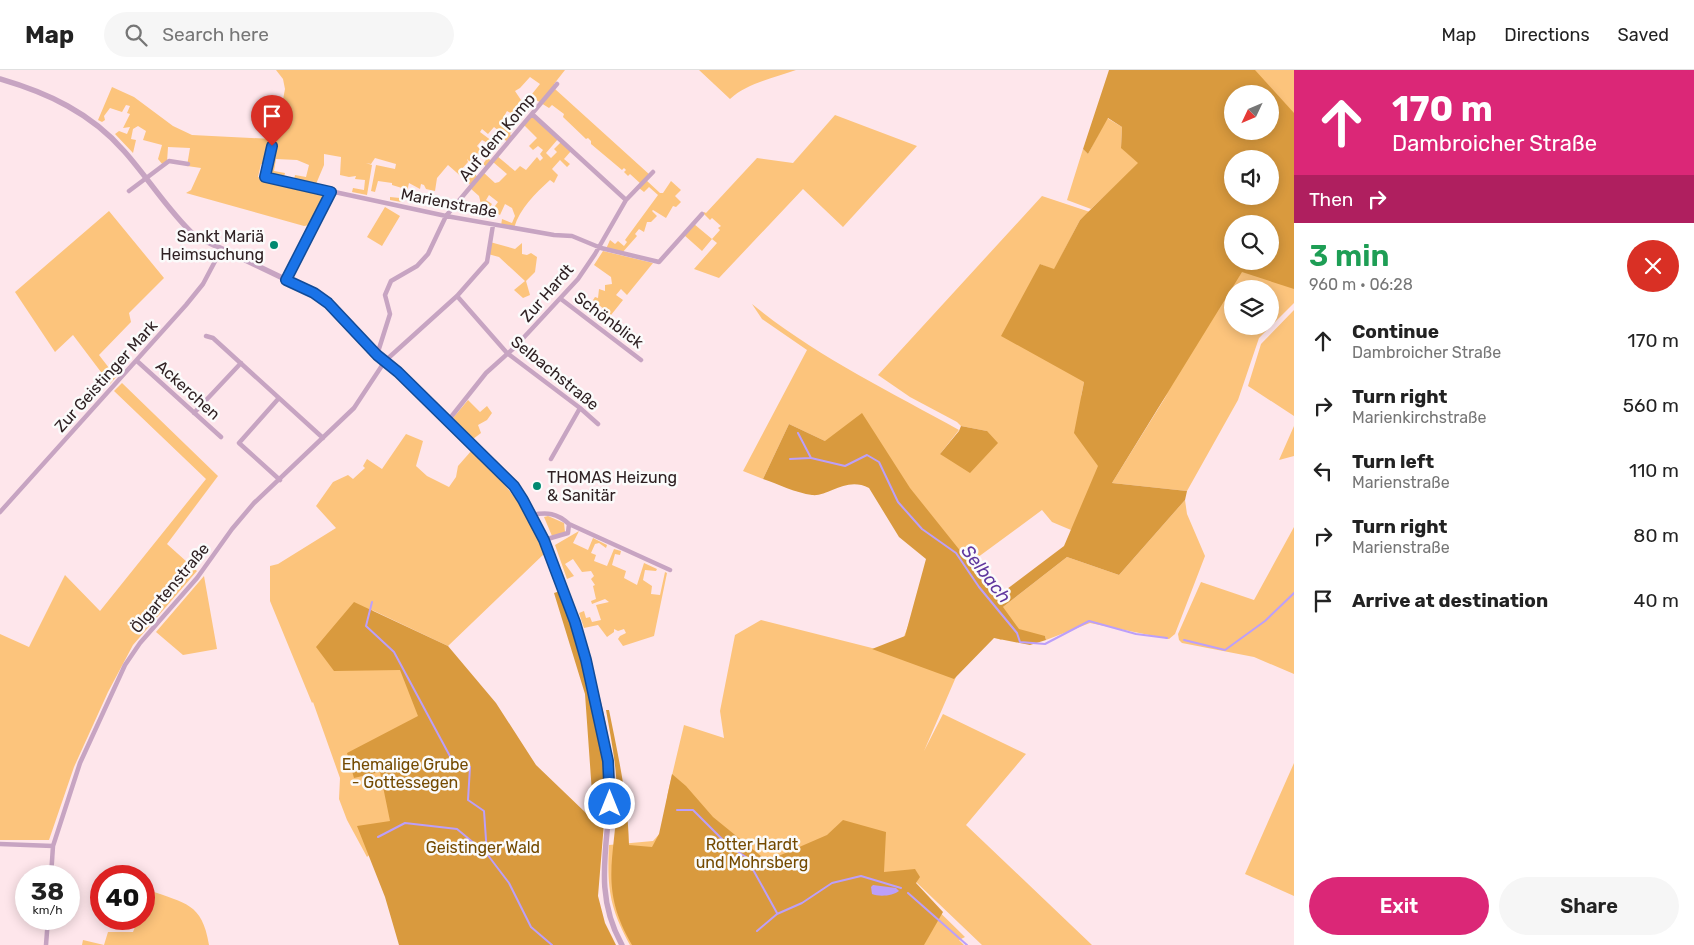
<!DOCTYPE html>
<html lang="en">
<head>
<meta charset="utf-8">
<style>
  body { margin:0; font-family:Rubik,sans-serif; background:#f6f6f6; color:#222; height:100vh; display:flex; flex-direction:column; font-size:19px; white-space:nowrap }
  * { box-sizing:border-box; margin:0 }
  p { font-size:16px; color:#767676 }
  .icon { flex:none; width:28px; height:28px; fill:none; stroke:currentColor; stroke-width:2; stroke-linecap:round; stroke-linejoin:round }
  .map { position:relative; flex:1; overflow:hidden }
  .panel { display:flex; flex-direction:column; background:#fff; width:400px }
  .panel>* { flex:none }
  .hud { background:#db2777; color:#fff; overflow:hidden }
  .needle { width:32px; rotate:226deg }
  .tools { position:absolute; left:1224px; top:15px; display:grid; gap:10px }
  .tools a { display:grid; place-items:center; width:55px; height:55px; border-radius:50%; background:#fff; box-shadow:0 2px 12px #0003; font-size:25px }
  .speed { position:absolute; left:15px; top:795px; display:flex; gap:10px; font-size:25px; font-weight:700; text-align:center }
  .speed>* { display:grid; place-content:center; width:65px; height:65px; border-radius:50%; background:#fff; box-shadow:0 2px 12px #0003; line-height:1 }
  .speed small { font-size:12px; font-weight:400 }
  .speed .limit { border:8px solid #d22; background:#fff; color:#111 }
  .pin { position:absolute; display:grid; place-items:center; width:42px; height:42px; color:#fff; margin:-51px -21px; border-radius:50% 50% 50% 0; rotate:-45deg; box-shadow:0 0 5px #0007 }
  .pin .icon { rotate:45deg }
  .me { position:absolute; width:55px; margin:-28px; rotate:0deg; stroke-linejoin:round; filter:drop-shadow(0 0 4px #0008) }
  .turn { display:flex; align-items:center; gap:18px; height:105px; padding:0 15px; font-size:22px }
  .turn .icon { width:65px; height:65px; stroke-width:2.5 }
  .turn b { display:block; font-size:35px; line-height:42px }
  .then { display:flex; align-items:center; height:48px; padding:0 15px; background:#0003; gap:10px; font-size:19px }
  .round { display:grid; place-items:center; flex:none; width:52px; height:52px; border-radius:26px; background:#f6f6f6 }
  .overview { display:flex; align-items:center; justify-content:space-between; height:85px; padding:0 15px }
  h1 { font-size:30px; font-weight:600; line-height:38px; color:#1e9e55 }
  .cta { display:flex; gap:10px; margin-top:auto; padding:10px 15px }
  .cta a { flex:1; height:58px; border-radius:30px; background:#db2777; color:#fff; font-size:20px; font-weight:600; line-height:58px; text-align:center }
  .cta a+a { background:#f6f6f6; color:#222 }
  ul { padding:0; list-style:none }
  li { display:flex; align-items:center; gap:15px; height:65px; padding:0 15px }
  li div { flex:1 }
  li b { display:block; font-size:19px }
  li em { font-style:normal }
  header { display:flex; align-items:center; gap:30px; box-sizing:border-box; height:70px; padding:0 25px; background:#fff; border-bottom:1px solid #e0e0e0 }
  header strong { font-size:24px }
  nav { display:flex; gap:28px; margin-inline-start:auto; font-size:18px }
  .search { width:350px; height:45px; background:#f6f6f6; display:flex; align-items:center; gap:12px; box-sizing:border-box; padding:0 18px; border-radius:28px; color:#767676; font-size:19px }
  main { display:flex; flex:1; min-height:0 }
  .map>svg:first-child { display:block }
</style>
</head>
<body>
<header>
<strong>Map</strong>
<div class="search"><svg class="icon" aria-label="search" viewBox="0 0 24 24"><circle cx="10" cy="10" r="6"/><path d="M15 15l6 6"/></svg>Search here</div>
<nav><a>Map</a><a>Directions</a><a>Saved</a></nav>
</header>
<main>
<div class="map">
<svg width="1294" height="875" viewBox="0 0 1294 875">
  <rect width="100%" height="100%" fill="#fee6eb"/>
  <path fill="#fcc47c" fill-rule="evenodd" d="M276 0H565L554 14 555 19 650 105 646 110 660 123H663L671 111 681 120 675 126 681 132 676 137 673 136 666 148 653 140 652 141 657 146 651 152H647L644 162 639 159 635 164 637 166 622 183 606 179 610 170 615 174 618 171 624 176 627 172 625 170 658 125 649 117 644 122 639 118 641 114 630 104 628 106 624 102 626 100 624 98 622 100 591 74V71L588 68 586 69 563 47 564 44 552 35 549 38 533 28 532 24 540 14 530 7 520 18 515 21 521 30 514 40 521 50 519 52V48L507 41 502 50 513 60 510 64 512 67 508 72 502 68 504 65 494 57 488 64 482 59 480 62 492 71 490 74 482 70 477 76 492 92 487 97 483 94 486 90 477 83 470 92 467 89 468 92 460 101 467 107 471 101 479 108 484 103 495 113 499 112 507 104 493 92 497 86 515 101 520 96 526 100 537 87 540 91 543 88 540 84 543 80 538 76 533 80 529 76 537 68 524 55 532 46 558 69 546 83 551 88 557 82 554 79 561 72 571 81 564 89 570 94 567 97 560 90 552 99 558 105 554 113 550 110C535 124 520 138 514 158L501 156 502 149 512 153 515 146 512 138 505 134 500 145 492 140 498 132 489 125 486 130 492 134 490 137 484 136 482 138 479 126 470 118 472 116 448 95 437 108 435 121 426 119 424 115 421 114 420 119 409 113 405 130 401 132 390 130V127L400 128 402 118 392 115V113L378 111 375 122 371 121 376 95 395 99 396 94 375 88 371 94 366 93 372 95 367 125 352 122 353 118 364 120 365 110 355 109 356 106 349 107 340 105 341 87 324 84V95L316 114 294 110 295 105 306 107 309 95 297 90 276 89 274 101 285 103 284 107 269 103 285 19 283 9Z
    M699 0H796C774 8 747 13 730 29Z
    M1131 0H1294V233L1259 268 1238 330 1187 421 1112 413 1168 323 1071 460 1052 452 1042 440 970 493 969 492 968 495 1003 537 1067 487 1119 505 1185 430 1187 444 1205 486 1175 564 1169 569 1090 553 1046 570 1045 566 1004 567 1001 570 986 564 959 600 924 681 943 644 1026 684 966 755 1092 875H982L916 812 918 810 913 816 965 867 959 870 964 875H630C609 837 607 817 609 775L653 771 662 761 668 722 684 655 724 668 720 641 735 565 761 550 872 578 896 587 933 492 874 415 825 371 789 354 763 409 743 401 807 280 762 249 752 234C814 285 889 321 959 360L940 384 987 361 961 356 957 352 910 327 878 305 1042 126 1108 148 1128 104 1091 139 1067 130 1083 79 1088 84 1107 48 1122 57 1121 77 1134 89ZM1232 24H1270V61H1232ZM1232 89H1270V126H1232ZM1087 144 1093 297 1081 327 1084 312 1040 194 1054 200 1080 150ZM1232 154H1270V191H1232ZM1232 219H1270V256H1232Z
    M112 17 134 27 173 56 192 65 272 69 266 95 261 94 258 107 325 122 327 126 311 155 304 156 186 123 191 120 201 98 187 96 190 78 168 77 167 92 163 95 158 89 162 75 143 70 146 61 138 56 133 59 131 69 136 70 133 83 115 64 119 61 127 64 130 57 123 58 130 44 127 43 130 36 126 35 122 42 110 38 104 46 105 50 102 52 98 50Z
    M835 45 917 76 843 157 803 119 719 208 694 199 717 173 712 169 702 181 684 165 694 154 712 169 720 160 718 158 721 156 712 148 710 150 703 143 704 142 706 143 757 88 793 93Z
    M385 137 400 146 382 176 367 167Z
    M109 141 164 208 129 243 131 252 99 285 116 307 110 314 73 265 55 282 15 222Z
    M490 172 515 179 522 173V184L527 185 531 183 537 187 535 202 526 211 530 225 523 228 514 220 525 211 499 187 488 184Z
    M603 181 653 193 627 225 621 219 616 225 623 230 611 245 593 230 595 227 598 228 599 219 605 221V215L612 214 611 207 594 195Z
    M1294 240V346L1248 316 1261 274Z
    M122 313 218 406 167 474 197 501 133 575 108 622 74 697 49 770H0V564L29 577 65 505 100 541 206 409 114 321Z
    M468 330 480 342 487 336 492 343 487 350 478 355 481 363 473 369 453 348Z
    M1294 356V386L1279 390Z
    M406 364 423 371 416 396 427 406 449 417 456 407 458 396 472 380C502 410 531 442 545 483L448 576 372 540 445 662 372 782 367 787 347 750 339 729 340 708 313 632 312 633 270 531V496L278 494 336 458 316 436 333 412 348 405 353 409 365 398 363 396 367 389 382 399Z
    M548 446 564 453 565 462 552 466 544 447Z
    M1294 457V604L1254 587 1182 573 1179 570 1178 564 1201 512 1254 530Z
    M579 461 573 473 588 480 593 468 607 475 606 478 599 473 595 474 591 483 596 485 594 491 607 496 614 479 621 481 620 485 615 484 612 495 626 501 624 508 637 515 644 493 657 499 656 501 645 500 643 510 652 516 651 524 660 525 665 502 667 503 654 566 623 576 618 569 620 566 626 563 624 559 618 561 614 559V562L607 567 598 555 584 558 579 543 584 541 586 548 590 547 592 552 601 550 596 535 609 532 605 529 592 534 591 531 596 529 593 516 595 515 591 509 594 506 591 501 582 502 573 489 565 494 574 506 567 509 555 475Z
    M204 506 217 579 183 585 156 562Z
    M1294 693V826L1245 804Z
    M149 820C185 834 202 832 209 875H82L83 870 104 875 108 862H133L138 849H144V834Z"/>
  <path fill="#d99a3e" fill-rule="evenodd" d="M1109 0H1255L1294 43V219L1242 202 1112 413 1187 421 1185 430 1119 505 1067 487 1003 537 1019 559 1045 566 1046 570 1030 575 994 568 954 609 872 579 905 566 926 489 899 467 869 418C846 406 828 427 812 425 796 423 778 414 763 409L789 354 825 371 862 343 910 418 970 493 995 528 1064 476 1098 396 1074 363 1084 312 1001 266 1040 194 1054 199 1080 150 1138 93 1121 78 1122 57 1108 48 1088 84 1083 79ZM1232 24H1270V61H1232ZM1232 89H1270V126H1232ZM1232 154H1270V191H1232Z
    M961 356 987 361 998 373 970 403 940 384 959 361Z
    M560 521 576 564 600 656 605 693V741L598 826 605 853 616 875H399L385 827 357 756 390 751 380 702 354 708 347 683 418 646 400 600 334 601 316 577 354 532 448 576 496 633 536 695 587 744 593 737 585 624 554 523Z
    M606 640H609C618 685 628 728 629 775L652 777 659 764 672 704 686 716 713 747 767 791 827 765 843 750 886 762 884 802 915 799 920 807 916 813 943 842 924 875H632C598 817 616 787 617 727 617 697 611 669 606 640Z"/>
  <path fill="#bc9ff9" d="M873 815 896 818 899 821C893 826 879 827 872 824L871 817Z"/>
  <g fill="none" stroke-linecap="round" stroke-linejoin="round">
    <path stroke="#bc9ff9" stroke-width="2" d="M798 363 811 388 845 396 867 385 879 392 898 432 922 459 956 483 979 517 1017 563 1020 572 1045 574 1089 551 1136 564 1167 568
      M790 389 810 388
      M372 532 366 556 394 582 452 690 470 697 468 730 484 741 487 784
      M1184 570 1225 580 1265 551 1294 523
      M677 740H693L729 776 746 787 777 843
      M378 767 405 753 457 759 487 784 509 813 531 857 552 875
      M908 823 967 875
      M757 861 777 844 802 833 832 813 861 806 901 818"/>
    <path stroke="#c7a4c2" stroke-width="4.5" d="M532 44 626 130
      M272 76 265 107 446 146 554 165 572 166 601 178 659 192 702 144
      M129 121 169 91 188 94
      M286 210 331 122
      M457 226 507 283 580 338 598 354
      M561 229 641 290
      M206 266 213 268 323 368
      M377 285 390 244 385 225 391 211 417 196 428 184 446 146 557 14
      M137 291 221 367
      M279 328 239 373 280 410
      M194 343 241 293
      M447 352 486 303 514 278 578 209 595 184 626 130 653 102
      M551 389 580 338
      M0 442 186 235 203 214 221 180
      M532 445C547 442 557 443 569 454L568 463 544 470
      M569 454 670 500
      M0 774 53 776
      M51 806 53 776 80 693 125 595 140 573 197 508 232 459 254 433 354 338 385 291 457 226 487 192 493 155
      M46 875 48 849"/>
    <path stroke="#c7a4c2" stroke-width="5.5" d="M0 9C48 23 91 43 124 81 149 109 168 141 195 166L314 223C338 240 355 264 377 284 401 306 424 330 448 353 470 373 495 393 514 416 535 441 546 474 557 505 579 565 602 628 609 692 616 757 587 813 622 875"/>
  </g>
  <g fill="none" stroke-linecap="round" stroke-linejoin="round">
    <defs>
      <path id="route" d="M272 76 265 107 331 122 286 210 314 223 328 233 377 285 398 302 514 416 523 430 544 470 575 552 586 590 608 691 610 734"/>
    </defs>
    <use href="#route" stroke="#114b97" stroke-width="12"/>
    <use href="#route" stroke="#1a73e8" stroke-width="9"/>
  </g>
  <g fill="#008a71" stroke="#fbfbfb" stroke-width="2">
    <circle cx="274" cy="175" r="5"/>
    <circle cx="537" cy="416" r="5"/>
  </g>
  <g text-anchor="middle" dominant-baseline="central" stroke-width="5" stroke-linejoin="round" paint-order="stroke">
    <g font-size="16" fill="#2f2123" stroke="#fbfbfb">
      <text transform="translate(497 67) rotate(-50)">Auf dem Komp</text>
      <text transform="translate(449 133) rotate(11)">Marienstraße</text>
      <text transform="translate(547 223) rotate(-49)">Zur Hardt</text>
      <text transform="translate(609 250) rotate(37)">Schönblick</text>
      <text transform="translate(555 303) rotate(39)">Selbachstraße</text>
      <text transform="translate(106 306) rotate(-48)">Zur Geistinger Mark</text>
      <text transform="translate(188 320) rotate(42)">Ackerchen</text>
      <text transform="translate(170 518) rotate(-50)">Ölgartenstraße</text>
    </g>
    <g font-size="16" fill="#2f2123" stroke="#fbfbfb" text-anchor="end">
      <text x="264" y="166">Sankt Mariä<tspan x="264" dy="18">Heimsuchung</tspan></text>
      <text x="547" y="407" text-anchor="start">THOMAS Heizung<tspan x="547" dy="18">&amp; Sanitär</tspan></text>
    </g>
    <g font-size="16" fill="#744a00" stroke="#fbfbfb">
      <text x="405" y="694">Ehemalige Grube<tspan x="405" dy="18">- Gottessegen</tspan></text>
      <text x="752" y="774">Rotter Hardt<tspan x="752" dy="18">und Mohrsberg</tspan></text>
      <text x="483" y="777">Geistinger Wald</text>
    </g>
    <g font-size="18" font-style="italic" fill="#60379e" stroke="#fbfbfb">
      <text transform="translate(986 504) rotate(52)">Selbach</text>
    </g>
  </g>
</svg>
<div class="tools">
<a><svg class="needle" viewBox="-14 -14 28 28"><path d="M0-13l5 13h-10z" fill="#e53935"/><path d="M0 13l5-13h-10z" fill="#767676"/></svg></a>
<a><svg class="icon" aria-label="sound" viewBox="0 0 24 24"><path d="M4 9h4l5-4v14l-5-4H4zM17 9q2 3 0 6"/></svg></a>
<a><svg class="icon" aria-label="search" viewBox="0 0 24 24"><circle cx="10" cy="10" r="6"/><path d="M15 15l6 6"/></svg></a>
<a><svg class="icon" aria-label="layers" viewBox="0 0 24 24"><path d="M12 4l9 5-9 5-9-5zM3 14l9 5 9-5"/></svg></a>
</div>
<div class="speed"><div>38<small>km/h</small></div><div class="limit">40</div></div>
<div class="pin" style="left:272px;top:76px;background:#d93025"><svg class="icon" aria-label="arrive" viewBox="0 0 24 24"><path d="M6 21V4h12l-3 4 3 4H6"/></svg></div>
<svg class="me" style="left:610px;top:734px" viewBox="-20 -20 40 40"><circle r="17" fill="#1a73e8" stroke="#fff" stroke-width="3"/><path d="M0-11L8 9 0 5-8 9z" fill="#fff"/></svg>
</div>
<section class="panel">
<div class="hud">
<div class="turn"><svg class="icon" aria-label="ahead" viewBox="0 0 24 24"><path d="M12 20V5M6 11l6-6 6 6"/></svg><div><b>170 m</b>Dambroicher Straße</div></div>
<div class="then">Then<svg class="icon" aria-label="right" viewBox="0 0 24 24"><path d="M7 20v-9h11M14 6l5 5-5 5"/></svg></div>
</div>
<div class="overview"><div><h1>3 min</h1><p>960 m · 06:28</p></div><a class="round" style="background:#d93025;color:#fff"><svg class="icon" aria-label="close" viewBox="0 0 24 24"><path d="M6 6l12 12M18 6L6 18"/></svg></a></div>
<ul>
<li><svg class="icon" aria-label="ahead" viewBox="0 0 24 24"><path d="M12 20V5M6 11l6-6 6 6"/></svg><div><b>Continue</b><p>Dambroicher Straße</p></div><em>170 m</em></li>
<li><svg class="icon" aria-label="right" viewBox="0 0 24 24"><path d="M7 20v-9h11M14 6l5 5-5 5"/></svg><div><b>Turn right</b><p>Marienkirchstraße</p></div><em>560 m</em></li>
<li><svg class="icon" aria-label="left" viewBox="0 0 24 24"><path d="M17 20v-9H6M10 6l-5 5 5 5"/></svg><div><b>Turn left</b><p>Marienstraße</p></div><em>110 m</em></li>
<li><svg class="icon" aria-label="right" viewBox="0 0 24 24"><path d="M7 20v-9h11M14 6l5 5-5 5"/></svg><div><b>Turn right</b><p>Marienstraße</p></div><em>80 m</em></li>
<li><svg class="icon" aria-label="arrive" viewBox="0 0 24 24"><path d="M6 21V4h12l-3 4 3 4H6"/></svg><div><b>Arrive at destination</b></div><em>40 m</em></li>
</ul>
<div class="cta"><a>Exit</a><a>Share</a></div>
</section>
</main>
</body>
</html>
